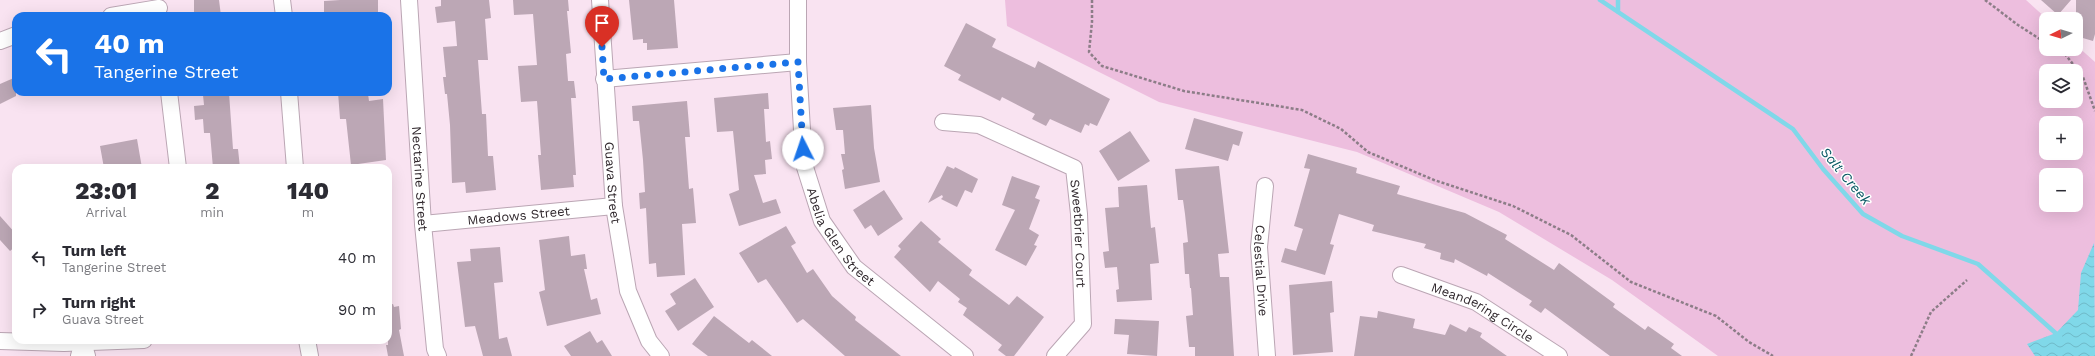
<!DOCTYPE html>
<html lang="en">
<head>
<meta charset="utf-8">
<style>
  body { margin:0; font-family:"Work Sans",sans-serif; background:#f7f7f7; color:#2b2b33; height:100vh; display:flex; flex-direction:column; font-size:15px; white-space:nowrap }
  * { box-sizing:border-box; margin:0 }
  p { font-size:13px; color:#7c7c81 }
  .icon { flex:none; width:22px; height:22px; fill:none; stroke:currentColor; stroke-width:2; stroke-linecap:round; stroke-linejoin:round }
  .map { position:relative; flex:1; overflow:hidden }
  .drawer { position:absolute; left:12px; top:164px; width:380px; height:180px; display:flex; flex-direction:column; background:#fff; border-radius:12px; box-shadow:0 4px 16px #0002 }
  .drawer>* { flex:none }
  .guide { position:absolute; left:12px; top:12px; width:380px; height:84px; border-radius:12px; box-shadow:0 4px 16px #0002; background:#1a73e8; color:#fff; overflow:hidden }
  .needle { width:26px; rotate:265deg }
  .tools { position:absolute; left:2039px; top:12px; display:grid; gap:8px }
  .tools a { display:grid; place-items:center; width:44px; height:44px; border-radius:8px; background:#fff; box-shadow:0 4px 16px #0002; font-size:20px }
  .pin { position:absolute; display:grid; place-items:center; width:34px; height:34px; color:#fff; margin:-41px -17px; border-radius:50% 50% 50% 0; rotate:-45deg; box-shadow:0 0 4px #0007 }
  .pin .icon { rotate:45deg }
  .me { position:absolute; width:44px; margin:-22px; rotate:356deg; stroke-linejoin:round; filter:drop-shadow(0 0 3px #0008) }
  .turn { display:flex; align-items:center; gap:14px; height:84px; padding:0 16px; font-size:18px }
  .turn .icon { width:52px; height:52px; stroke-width:2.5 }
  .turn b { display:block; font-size:28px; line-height:34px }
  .eta { display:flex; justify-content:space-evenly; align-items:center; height:68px; text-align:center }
  .eta b { font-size:24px; font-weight:800; line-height:28px }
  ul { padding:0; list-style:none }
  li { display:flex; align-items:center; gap:12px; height:52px; padding:0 16px }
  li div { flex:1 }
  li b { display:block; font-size:15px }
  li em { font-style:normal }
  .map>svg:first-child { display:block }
</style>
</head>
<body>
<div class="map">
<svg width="2095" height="356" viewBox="0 0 2095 356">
  <defs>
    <pattern id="water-waves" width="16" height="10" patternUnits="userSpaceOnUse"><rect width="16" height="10" fill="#80d8e9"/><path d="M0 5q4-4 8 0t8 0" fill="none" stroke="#6fb9c8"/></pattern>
  </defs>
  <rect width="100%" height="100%" fill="#f9e3f1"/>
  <path fill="#edbede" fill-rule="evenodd" d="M1005 0H2026L2047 19 2046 49H2076V45L2095 62V356H1718L1612 280 1499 212 1357 152 1159 102 1007 26ZM2046 71H2076V101H2046ZM2046 123H2076V153H2046ZM2046 175H2076V205H2046Z"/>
  <path fill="url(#water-waves)" d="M2094 243 2095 356H2035L2027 344 2056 333 2078 310 2081 273Z"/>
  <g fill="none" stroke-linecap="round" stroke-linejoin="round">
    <path stroke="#80d8e9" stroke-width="4.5" d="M1600 0 1793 129 1823 169 1863 214 1902 236 1978 264 2060 337
      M1618 0V12"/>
  </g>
  <path fill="#bca7b5" d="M194 0H219L221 16H194Z
    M340 0H378V13L373 14V16H324V1Z
    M441 0H489L491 18 485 19 488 60H478L482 114H486L488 156H493L496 190 466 193 465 182 452 183 450 125 447 94H445L443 77H446L443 47 457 46 455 21 437 23 435 7 441 6Z
    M513 0H568L569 11H567L571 53 566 54 568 81H574L576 98H571L576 175H573L574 187 541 190 538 155H541L537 101 521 102 518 66 537 65 533 14 514 15Z
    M629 0H674L678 48 647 50V43H643V39L633 40Z
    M2041 0H2071L2058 15Z
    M2076 0H2095V34L2093 41 2076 36Z
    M966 23 996 39 992 47 1035 68 1038 61 1110 99 1097 126 1090 123 1089 126 1085 124 1081 133 1050 119 1046 126 1032 119 1035 114 1002 97 1000 101 958 80 961 75 944 66Z
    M16 77V96L0 104V84Z
    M338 92H365L368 94 369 101 383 99 386 160 351 165 346 119H340Z
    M229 93 233 149H238L240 168H213L210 133H204L203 119 195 120 194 106 204 105 203 95Z
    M768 93 769 109H764L766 142 770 141 772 159 765 160 766 174 754 175 763 203 776 199 781 213 739 226 729 194 739 190 733 131 717 132 714 98Z
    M687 101 690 137H685L689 189 693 188 696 223 682 224 685 275 657 277 656 263 649 264 646 208 640 209 639 193 645 192 643 160 639 121H633L632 106Z
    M871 105 874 148 880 182 845 189 842 170 844 169 841 154H845L843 130H836L833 108Z
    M1194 118 1243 132 1239 146 1233 144 1228 161 1185 149Z
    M1130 131 1150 161 1118 181 1099 151Z
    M137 139 142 168H104L100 146Z
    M1308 154 1357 168 1356 173 1400 186 1397 194 1465 213 1507 235 1505 239 1554 270 1559 263 1615 304 1613 307 1645 330 1648 326 1674 344 1671 348 1682 356H1610L1545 308 1541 313 1529 305 1532 301 1488 273 1487 276 1455 259 1454 263 1440 259 1441 253 1424 248 1426 244 1372 231 1374 225 1339 214 1330 244 1334 245 1325 275 1281 262 1285 248 1296 251 1303 229 1294 226 1310 169 1304 168Z
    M947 166 954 169 955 167 978 179 972 193 965 190 957 207 941 199 943 197 942 195 928 203Z
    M1219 166 1229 253 1218 254 1220 277H1229L1234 356H1195V347H1189L1186 316 1193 315 1191 288H1190L1189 274H1185L1183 243 1188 242 1185 214 1183 200H1178L1175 169Z
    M1012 176 1040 186 1035 198 1040 200 1029 229 1039 235 1034 245 1037 246 1026 266 995 250 1015 210 1002 205Z
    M1147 185 1151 228 1155 227 1159 263 1150 264 1152 300 1117 302 1116 290 1119 289 1117 267 1105 268 1103 252 1109 251 1105 208 1119 207 1118 187Z
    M884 190 903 219 878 236 871 225 865 229 853 210Z
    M0 216 16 234V246L10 251 0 240Z
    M921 221 941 239 938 242 972 270 969 275 1009 305 1017 296 1044 317 1014 356H1006L998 350 1002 345 963 315 967 308 958 302 960 299 938 281 930 292 894 257 901 249 898 246Z
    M786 226 796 243 791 246 807 273 813 269 832 296 856 317 855 320 901 356H845L803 319 797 323 766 279 758 283 739 253Z
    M569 236 571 256 585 254 587 269H584L591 300 597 298 601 314 547 326 539 292 545 290 539 240Z
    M500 247 503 282 494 283 499 339 507 337 512 356H483L475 326 465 327 457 262 471 261 470 249Z
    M695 278 714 307 678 331 665 311 676 304 670 294Z
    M1332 281 1334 312 1330 313 1333 352 1293 355 1289 285Z
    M393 304 394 307 399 306 401 329 399 330 404 356H388L386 345H388V305Z
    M1378 311 1415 319 1413 328 1445 335 1450 324 1466 332 1469 327 1482 333 1480 337 1507 356H1354L1360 316 1377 318Z
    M714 316 749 343 752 340 772 356H708L692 344Z
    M1115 319 1159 321 1157 356 1127 354 1129 335 1114 334Z
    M590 331 597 343 602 340 612 356H571L564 346Z"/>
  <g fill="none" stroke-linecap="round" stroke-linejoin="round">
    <defs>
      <g id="minor">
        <path d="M282 0 284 16"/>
        <path id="s1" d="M409 0 423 224 435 349 438 356"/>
        <path id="s2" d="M600 0 614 206 628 291 649 341 661 356"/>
        <path id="s3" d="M798 0V62L804 164 822 221 854 267 965 356"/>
        <path d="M111 16 159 8"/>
        <path d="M0 41 16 35"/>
        <path d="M604 79 798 62"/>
        <path d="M169 92 178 168"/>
        <path d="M289 92 295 168"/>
        <path id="s4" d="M943 122 979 125 1074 168 1079 214 1083 324 1055 356"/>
        <path id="s5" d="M1265 186 1259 247 1267 356"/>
        <path id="s6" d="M423 224 614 206"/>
        <path id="s7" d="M1401 275 1476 302 1559 356"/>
        <path d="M307 340 310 356"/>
        <path d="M0 341 64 343 144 340"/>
        <path d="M79 356 83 342 87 356"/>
      </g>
    </defs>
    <use href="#minor" stroke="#bba6b4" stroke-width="18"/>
    <path stroke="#8c7d87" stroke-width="2.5" stroke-dasharray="3 2" stroke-linecap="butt" d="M1092 0V22L1089 52 1102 66 1184 91 1302 110 1341 129 1368 152 1434 180 1513 206 1571 235 1631 282 1716 316 1749 342 1773 356
      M1985 0 2018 25 2046 43
      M2056 49 2065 54 2083 77 2095 111
      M1911 356 1931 312 1967 280"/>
    <use href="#minor" stroke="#fff" stroke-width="16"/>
  </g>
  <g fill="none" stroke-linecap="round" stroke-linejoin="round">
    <path stroke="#1a73e8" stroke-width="7" stroke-dasharray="0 12.6" d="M602 47 604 79 798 62 803 149"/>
  </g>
  <g text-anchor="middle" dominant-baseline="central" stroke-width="3" stroke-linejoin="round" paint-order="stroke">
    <g font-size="13" fill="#2f272c" stroke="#fff">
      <text stroke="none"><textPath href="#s1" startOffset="179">Nectarine Street</textPath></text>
      <text stroke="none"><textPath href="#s2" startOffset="183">Guava Street</textPath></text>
      <text stroke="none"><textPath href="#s6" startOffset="96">Meadows Street</textPath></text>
      <text stroke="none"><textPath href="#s4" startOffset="206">Sweetbrier Court</textPath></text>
      <text stroke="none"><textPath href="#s3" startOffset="247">Abelia Glen Street</textPath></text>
      <text stroke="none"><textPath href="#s5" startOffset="85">Celestial Drive</textPath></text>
      <text stroke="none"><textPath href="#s7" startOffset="90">Meandering Circle</textPath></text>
    </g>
    <g font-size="14" font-style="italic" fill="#0b5965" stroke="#fff">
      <text transform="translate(1846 176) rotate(50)">Salt Creek</text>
    </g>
  </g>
</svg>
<div class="tools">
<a><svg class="needle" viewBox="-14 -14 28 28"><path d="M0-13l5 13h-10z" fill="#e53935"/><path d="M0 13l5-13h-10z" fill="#7c7c81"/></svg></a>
<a><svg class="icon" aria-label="layers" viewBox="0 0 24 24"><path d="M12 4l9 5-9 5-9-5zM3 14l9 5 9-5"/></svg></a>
<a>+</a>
<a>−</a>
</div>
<div class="pin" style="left:602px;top:47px;background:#d93025"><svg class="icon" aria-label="arrive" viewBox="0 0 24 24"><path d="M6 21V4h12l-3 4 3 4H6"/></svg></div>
<svg class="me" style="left:803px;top:149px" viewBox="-20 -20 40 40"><circle r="19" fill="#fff"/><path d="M0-13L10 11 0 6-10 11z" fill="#1a73e8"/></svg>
<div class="guide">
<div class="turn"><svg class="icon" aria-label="left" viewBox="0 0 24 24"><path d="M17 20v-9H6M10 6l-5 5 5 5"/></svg><div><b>40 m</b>Tangerine Street</div></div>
</div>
<section class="drawer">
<div class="eta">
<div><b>23:01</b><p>Arrival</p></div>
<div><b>2</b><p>min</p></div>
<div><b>140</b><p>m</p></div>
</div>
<ul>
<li><svg class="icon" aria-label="left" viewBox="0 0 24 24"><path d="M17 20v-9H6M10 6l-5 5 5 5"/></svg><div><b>Turn left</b><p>Tangerine Street</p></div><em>40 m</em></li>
<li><svg class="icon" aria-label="right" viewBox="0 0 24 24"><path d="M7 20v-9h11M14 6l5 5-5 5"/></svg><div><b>Turn right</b><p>Guava Street</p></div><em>90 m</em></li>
</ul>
</section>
</div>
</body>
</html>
